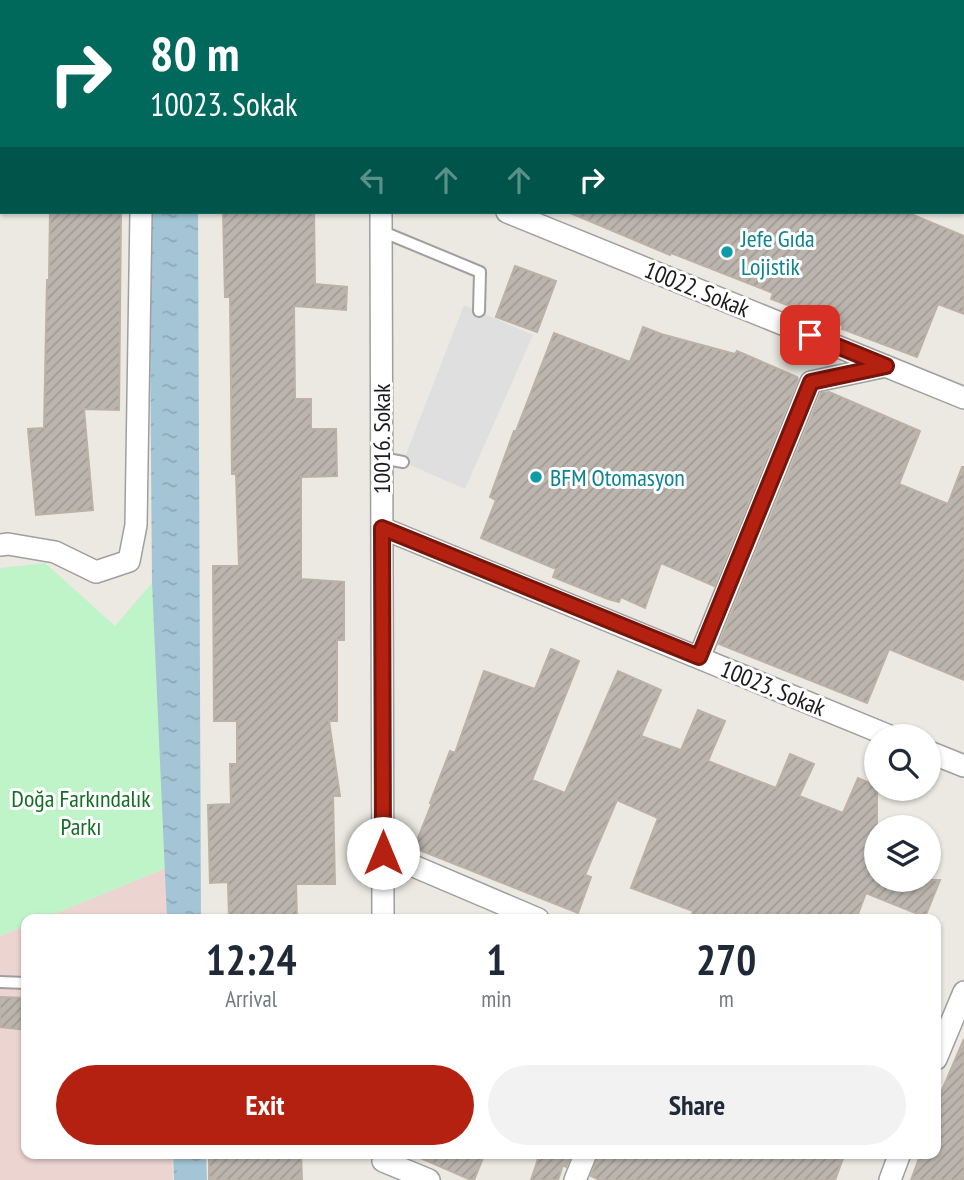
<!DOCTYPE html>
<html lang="en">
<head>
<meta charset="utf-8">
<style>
  body { margin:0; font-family:"PT Sans Narrow",sans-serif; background:#f2f2f3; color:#1f2937; height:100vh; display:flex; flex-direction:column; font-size:26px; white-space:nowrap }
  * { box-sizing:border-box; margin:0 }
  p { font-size:23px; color:#747a83 }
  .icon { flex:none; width:38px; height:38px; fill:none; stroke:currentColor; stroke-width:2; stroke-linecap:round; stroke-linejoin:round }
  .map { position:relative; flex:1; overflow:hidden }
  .details { position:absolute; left:21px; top:914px; width:920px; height:245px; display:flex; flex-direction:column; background:#fff; border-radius:14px; box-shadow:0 2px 5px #0004 }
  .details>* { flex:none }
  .hud { position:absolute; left:0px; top:0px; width:964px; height:214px; box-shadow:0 2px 5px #0004; background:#00695c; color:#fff; overflow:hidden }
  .buttons { position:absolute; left:864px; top:724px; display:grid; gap:14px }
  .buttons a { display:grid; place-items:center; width:77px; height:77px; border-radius:50%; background:#fff; box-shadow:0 2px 5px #0004; font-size:35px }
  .pin { position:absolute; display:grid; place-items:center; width:60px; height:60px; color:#fff; margin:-30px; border-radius:14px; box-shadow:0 4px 10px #0006 }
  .me { position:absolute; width:77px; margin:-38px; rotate:0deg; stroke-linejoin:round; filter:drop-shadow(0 0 5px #0008) }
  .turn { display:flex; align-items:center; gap:24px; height:147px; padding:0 35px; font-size:32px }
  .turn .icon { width:91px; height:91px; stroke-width:2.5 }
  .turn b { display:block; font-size:49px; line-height:60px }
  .lanes { display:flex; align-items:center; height:66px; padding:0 35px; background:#0003; justify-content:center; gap:35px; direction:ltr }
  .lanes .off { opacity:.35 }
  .eta { display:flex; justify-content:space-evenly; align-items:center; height:119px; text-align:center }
  .eta b { font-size:42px; font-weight:700; line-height:49px }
  .button { display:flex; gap:14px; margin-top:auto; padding:14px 35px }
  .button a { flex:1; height:80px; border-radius:42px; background:#b52110; color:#fff; font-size:28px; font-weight:700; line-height:80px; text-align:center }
  .button a+a { background:#f2f2f3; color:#1f2937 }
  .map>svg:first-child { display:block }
</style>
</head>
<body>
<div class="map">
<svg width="964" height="1180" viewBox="0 0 964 1180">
  <defs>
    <pattern id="water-ripples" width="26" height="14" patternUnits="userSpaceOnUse" patternTransform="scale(1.75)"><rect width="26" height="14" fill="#a4c5d6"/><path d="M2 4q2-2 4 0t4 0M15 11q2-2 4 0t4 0" fill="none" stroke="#8da9b7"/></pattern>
    <pattern id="building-hatch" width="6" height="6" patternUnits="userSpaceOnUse" patternTransform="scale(1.75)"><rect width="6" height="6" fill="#bbb5ae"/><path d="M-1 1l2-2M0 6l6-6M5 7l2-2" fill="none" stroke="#a09b95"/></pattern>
  </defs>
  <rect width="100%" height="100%" fill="#ebe9e1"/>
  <path fill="#ecd4d0" d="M166 868 167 919H42Z
    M26 925V1153H172L173 1180H0V936Z"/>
  <path fill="#bff4c9" d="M45 563 115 626 152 583 166 868 42 919H26V925L0 936V568Z"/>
  <path fill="#dfdfdf" d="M464 305 533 335 465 489 403 462Z"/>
  <path fill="url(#water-ripples)" d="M149 212H198L201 919H167L152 583Z
    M173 1153H206L207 1180H174Z"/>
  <path fill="url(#building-hatch)" stroke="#bcb1a4" stroke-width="2" d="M50 212 121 213 119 410 84 409 93 510 36 515 28 429 44 428 47 280H49Z
    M223 212H314L315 284 347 287 346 310 294 306 295 399H311V429H336L337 476 301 477V579L344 582V640H337V721H329L340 796H333L335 884H296L297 919H229L228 882 210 883 208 805 231 804 230 764H237V721H214L213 566H239L236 474H232L230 297H225Z
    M568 212H906L964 236V314L938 304 917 357 842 329 843 326 771 299 773 293 671 253 670 255Z
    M515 266 556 281 537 332 496 317Z
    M643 327 661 334 735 354 737 351 797 377 798 379 714 586 661 563 645 608 621 597 619 602 608 599 553 577 556 569 481 538 496 500 490 497 514 431H516L554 333 630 362Z
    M829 392 920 431 899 484 948 504 962 467H964V680L889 649 867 703 719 644 821 393Z
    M551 649 579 661 532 780 565 793 618 671 661 690 641 736 681 750 698 710 725 721 708 761 776 788 790 754 814 764 799 796 843 813 858 778 877 786V880H940L925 917 866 893 856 919H690L693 911 631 888 658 818 617 800 585 875 591 877 578 913 414 848 432 803H430L450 751 455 753 484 671 535 689Z
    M0 997 26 998V1030L0 1027Z
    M964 1039V1180H911L921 1153H936V1104Z
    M209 1153H301L302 1180H209Z
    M409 1153H485L474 1180H471Z
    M536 1153H572L566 1167 563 1165 558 1180H531L539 1156Z
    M599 1153H845L835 1180H600L591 1176Z"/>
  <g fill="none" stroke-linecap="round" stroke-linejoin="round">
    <defs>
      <path id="lane" d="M632 0 636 2
        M381 231 480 272 479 311
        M382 458 403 462
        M0 982 26 983"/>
      <path id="street" d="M475 0 479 2
        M144 2V0
        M383 2V0
        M962 201 964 202
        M381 212 383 919
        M507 212 964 398
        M382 528 892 737
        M0 545 8 544 55 552 96 572 129 561 136 525 141 212
        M699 658 811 382 886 366
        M929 752 964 766
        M383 853 538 919
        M936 1059 964 992
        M383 1161 429 1180
        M575 1180 586 1153
        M890 1180 900 1153"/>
      <path id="secondary" d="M808 0 812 2
        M962 63 964 64"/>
    </defs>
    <use href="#lane" stroke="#9f9f9f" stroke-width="14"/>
    <use href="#street" stroke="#9f9f9f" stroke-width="24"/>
    <use href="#secondary" stroke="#53660d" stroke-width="33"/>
    <use href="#lane" stroke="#fff" stroke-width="10"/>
    <use href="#street" stroke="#fff" stroke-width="21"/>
    <use href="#secondary" stroke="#eaf3b7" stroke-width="30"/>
  </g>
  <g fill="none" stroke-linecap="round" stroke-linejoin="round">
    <defs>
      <path id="route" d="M383 853 382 528 699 657 811 382 886 366 810 335"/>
    </defs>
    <use href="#route" stroke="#76150a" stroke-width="18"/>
    <use href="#route" stroke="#b52110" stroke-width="12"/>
  </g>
  <g fill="#0f9aa8" stroke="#fff" stroke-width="2.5">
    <circle cx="727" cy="252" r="7"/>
    <circle cx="536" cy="477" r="7"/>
  </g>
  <g text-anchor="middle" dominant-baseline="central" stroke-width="6" stroke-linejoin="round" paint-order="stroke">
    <g font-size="24" fill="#0d838f" stroke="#fff" text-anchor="start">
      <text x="741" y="238">Jefe Gıda<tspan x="741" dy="28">Lojistik</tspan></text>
      <text x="550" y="477">BFM Otomasyon</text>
    </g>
    <g font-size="24" fill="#1b1b1b" stroke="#fff">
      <text transform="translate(697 289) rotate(22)">10022. Sokak</text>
      <text transform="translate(381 439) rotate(-90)">10016. Sokak</text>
      <text transform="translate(773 688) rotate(22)">10023. Sokak</text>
    </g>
    <g font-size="24" fill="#136e24" stroke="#fff">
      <text x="81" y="798">Doğa Farkındalık<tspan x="81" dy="28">Parkı</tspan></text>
    </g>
  </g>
</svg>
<div class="buttons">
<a><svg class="icon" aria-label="search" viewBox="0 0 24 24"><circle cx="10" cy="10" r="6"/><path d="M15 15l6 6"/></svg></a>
<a><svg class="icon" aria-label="layers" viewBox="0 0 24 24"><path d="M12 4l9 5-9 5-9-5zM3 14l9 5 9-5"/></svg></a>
</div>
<div class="pin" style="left:810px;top:335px;background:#d93025"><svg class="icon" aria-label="arrive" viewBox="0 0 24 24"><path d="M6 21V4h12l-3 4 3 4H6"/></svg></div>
<svg class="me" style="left:383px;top:853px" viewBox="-20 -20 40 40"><circle r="19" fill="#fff"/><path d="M0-13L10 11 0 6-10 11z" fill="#b52110"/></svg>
<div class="hud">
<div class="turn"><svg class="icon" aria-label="right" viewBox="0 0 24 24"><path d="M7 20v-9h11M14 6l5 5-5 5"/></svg><div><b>80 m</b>10023. Sokak</div></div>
<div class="lanes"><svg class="icon off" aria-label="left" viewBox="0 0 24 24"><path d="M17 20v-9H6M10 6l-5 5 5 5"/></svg><svg class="icon off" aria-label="ahead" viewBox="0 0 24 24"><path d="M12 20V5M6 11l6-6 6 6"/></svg><svg class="icon off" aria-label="ahead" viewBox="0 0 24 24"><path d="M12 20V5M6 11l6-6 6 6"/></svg><svg class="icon" aria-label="right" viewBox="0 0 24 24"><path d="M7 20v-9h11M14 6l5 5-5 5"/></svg></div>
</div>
<section class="details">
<div class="eta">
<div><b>12:24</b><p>Arrival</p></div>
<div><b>1</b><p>min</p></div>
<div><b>270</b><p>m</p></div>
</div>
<div class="button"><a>Exit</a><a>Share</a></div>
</section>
</div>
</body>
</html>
